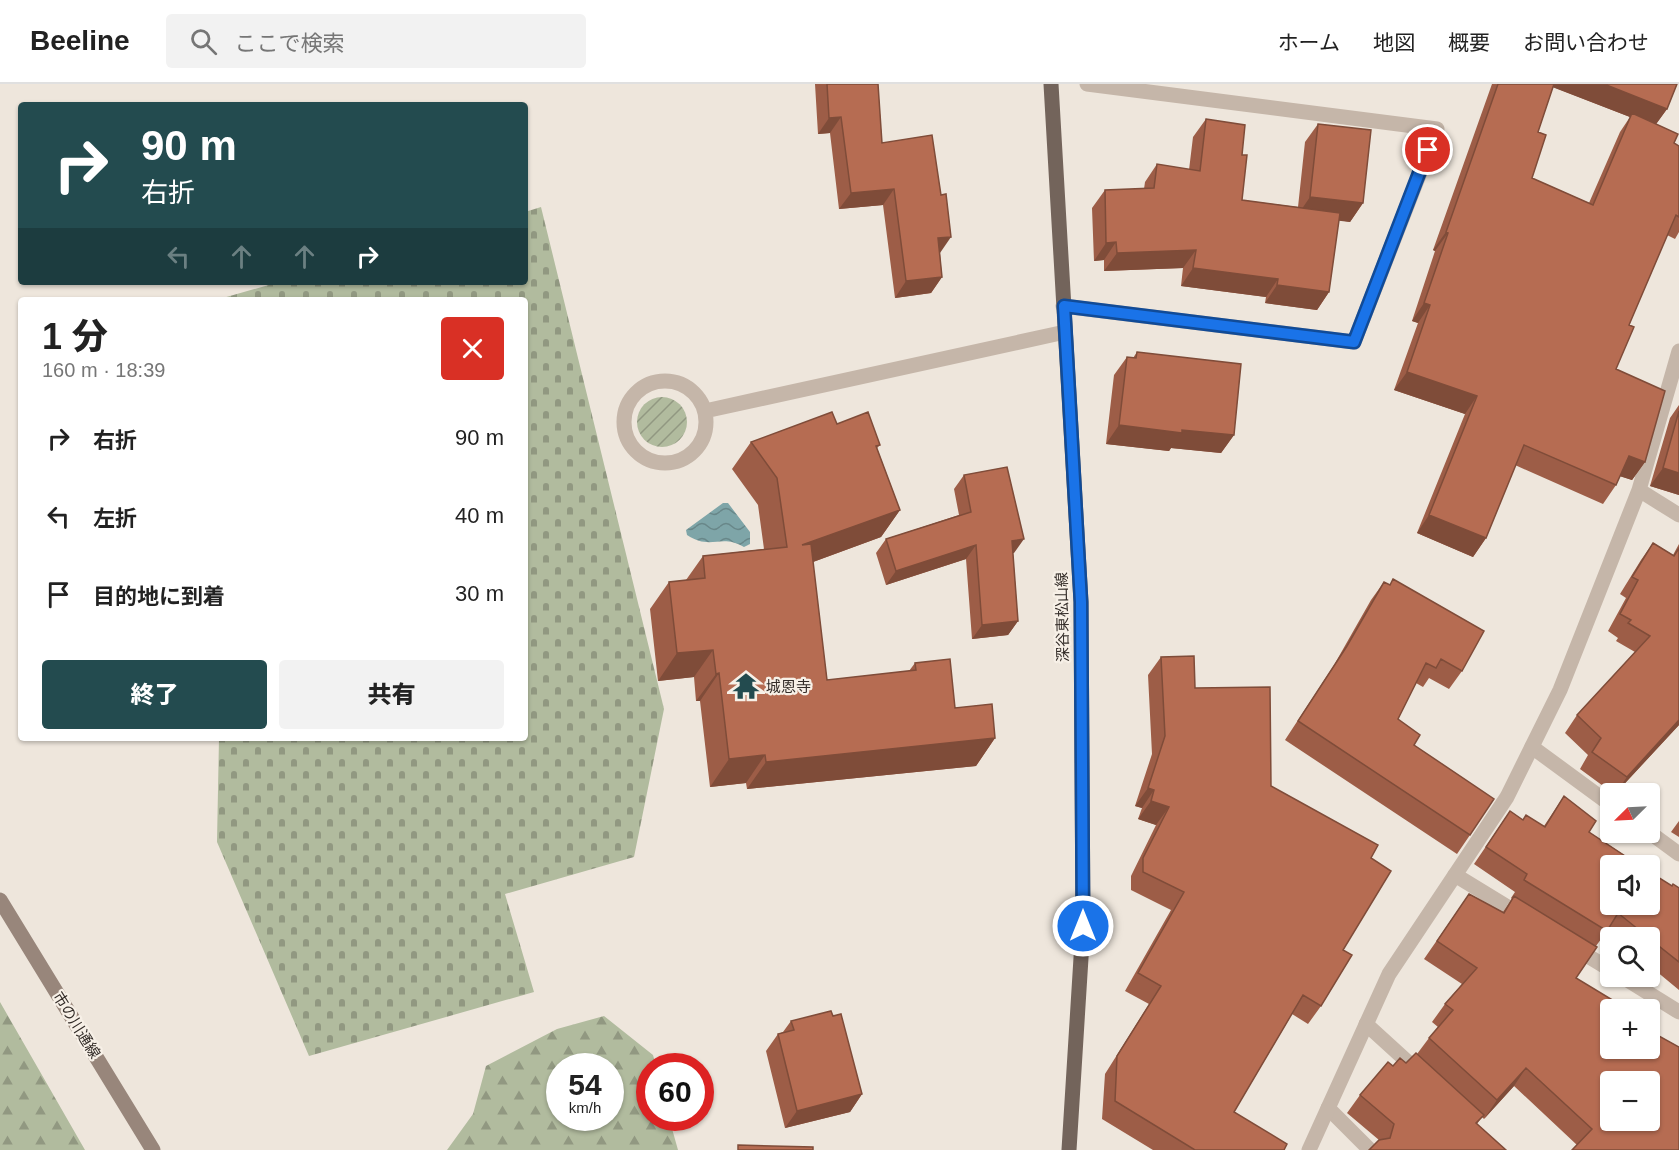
<!DOCTYPE html>
<html lang="ja">
<head>
<meta charset="utf-8">
<style>
  body { margin:0; font-family:Helvetica,"Noto Sans JP",sans-serif; background:#f2f2f2; color:#222; height:100vh; display:flex; flex-direction:column; font-size:22px; white-space:nowrap }
  * { box-sizing:border-box; margin:0 }
  p { font-size:20px; color:#767676 }
  .icon { flex:none; width:33px; height:33px; fill:none; stroke:currentColor; stroke-width:2; stroke-linecap:round; stroke-linejoin:round }
  .map { position:relative; flex:1; overflow:hidden }
  .drawer { position:absolute; left:18px; top:213px; width:510px; height:444px; display:flex; flex-direction:column; background:#fff; border-radius:6px; box-shadow:0 2px 4px #0004 }
  .drawer>* { flex:none }
  .hud { position:absolute; left:18px; top:18px; width:510px; height:183px; border-radius:6px; box-shadow:0 2px 4px #0004; background:#234b4f; color:#fff; overflow:hidden }
  .needle { width:39px; rotate:246deg }
  .fabs { position:absolute; left:1600px; top:699px; display:grid; gap:12px }
  .fabs a { display:grid; place-items:center; width:60px; height:60px; border-radius:6px; background:#fff; box-shadow:0 2px 4px #0004; font-size:30px }
  .speed { position:absolute; left:546px; top:969px; display:flex; gap:12px; font-size:30px; font-weight:700; text-align:center }
  .speed>* { display:grid; place-content:center; width:78px; height:78px; border-radius:50%; background:#fff; box-shadow:0 2px 4px #0004; line-height:1 }
  .speed small { font-size:15px; font-weight:400 }
  .speed .limit { border:9px solid #d22; background:#fff; color:#111 }
  .pin { position:absolute; display:grid; place-items:center; width:51px; height:51px; color:#fff; margin:-26px; border:3px solid #fff; border-radius:50%; box-shadow:0 2px 6px #0007 }
  .me { position:absolute; width:66px; margin:-33px; rotate:0deg; stroke-linejoin:round; filter:drop-shadow(0 0 4px #0008) }
  .turn { display:flex; align-items:center; gap:21px; height:126px; padding:0 24px; font-size:27px }
  .turn .icon { width:78px; height:78px; stroke-width:2.5 }
  .turn b { display:block; font-size:42px; line-height:51px }
  .lanes { display:flex; align-items:center; height:57px; padding:0 24px; background:#0003; justify-content:center; gap:30px; direction:ltr }
  .lanes .off { opacity:.35 }
  .round { display:grid; place-items:center; flex:none; width:63px; height:63px; border-radius:6px; background:#f2f2f2 }
  .head { display:flex; align-items:center; justify-content:space-between; height:102px; padding:0 24px }
  h1 { font-size:36px; font-weight:800; line-height:45px }
  .button { display:flex; gap:12px; margin-top:auto; padding:12px 24px }
  .button a { flex:1; height:69px; border-radius:6px; background:#234b4f; color:#fff; font-size:24px; font-weight:800; line-height:69px; text-align:center }
  .button a+a { background:#f2f2f2; color:#222 }
  ul { padding:0; list-style:none }
  li { display:flex; align-items:center; gap:18px; height:78px; padding:0 24px }
  li div { flex:1 }
  li b { display:block; font-size:22px }
  li em { font-style:normal }
  header { display:flex; align-items:center; gap:36px; box-sizing:border-box; height:84px; padding:0 30px; background:#fff; border-bottom:2px solid #e0e0e0 }
  header strong { font-size:28px }
  nav { display:flex; gap:33px; margin-inline-start:auto; font-size:21px }
  .search { width:420px; height:54px; background:#f2f2f2; display:flex; align-items:center; gap:15px; box-sizing:border-box; padding:0 21px; border-radius:6px; color:#767676; font-size:22px }
  .map>svg:first-child { display:block }
</style>
</head>
<body>
<header>
<strong>Beeline</strong>
<div class="search"><svg class="icon" aria-label="search" viewBox="0 0 24 24"><circle cx="10" cy="10" r="6"/><path d="M15 15l6 6"/></svg>ここで検索</div>
<nav><a>ホーム</a><a>地図</a><a>概要</a><a>お問い合わせ</a></nav>
</header>
<div class="map">
<svg width="1679" height="1066" viewBox="0 0 1679 1066">
  <defs>
    <pattern id="forest-firs" width="22" height="20" patternUnits="userSpaceOnUse" patternTransform="scale(1.5)"><rect width="22" height="20" fill="#b1bb9e"/><path d="M5 1l3.5 6h-7zM16 11l3.5 6h-7z" fill="#919881"/></pattern>
    <pattern id="cemetery-stones" width="16" height="16" patternUnits="userSpaceOnUse" patternTransform="scale(1.5)"><rect width="16" height="16" fill="#b1bb9e"/><path d="M2 7V4a2 2 0 0 1 4 0v3zM10 15v-3a2 2 0 0 1 4 0v3z" fill="#919881"/></pattern>
    <pattern id="garden-furrows" width="10" height="10" patternUnits="userSpaceOnUse" patternTransform="scale(1.5)"><rect width="10" height="10" fill="#b1bb9e"/><path d="M-1 1l2-2M0 10L10 0M9 11l2-2" fill="none" stroke="#919881"/></pattern>
    <pattern id="water-waves" width="16" height="10" patternUnits="userSpaceOnUse" patternTransform="scale(1.5)"><rect width="16" height="10" fill="#7ea5a8"/><path d="M0 5q4-4 8 0t8 0" fill="none" stroke="#688789"/></pattern>
  </defs>
  <rect width="100%" height="100%" fill="#eee6dc"/>
  <path fill="url(#forest-firs)" fill-rule="evenodd" d="M0 918 85 1066H0Z
    M604 932 653 971 656 982H650V1034H669L678 1066H447L473 1030 486 982 557 945ZM560 982H610V1034H560Z"/>
  <path fill="url(#cemetery-stones)" d="M541 123 664 625 634 773 505 810 534 908 309 972 217 758 219 654H525V216H216L279 198H525V128Z"/>
  <path fill="url(#garden-furrows)" d="M637 338a25 25 0 1 1 50 0a25 25 0 1 1-50 0Z"/>
  <path fill="url(#water-waves)" d="M723 419H728L750 448V460L744 463C721 449 711 467 687 451L686 446Z"/>
  <g fill="none" stroke-linecap="round" stroke-linejoin="round">
    <path stroke="#c5b6a9" stroke-width="15" d="M624 338a41 41 0 1 1 82 0a41 41 0 1 1-82 0Z
      M705 327 1065 248
      M1532 663 1611 721
      M1649 748 1679 770
      M1455 791 1524 833
      M1573 863 1611 886
      M1621 892 1679 928
      M1366 940 1422 991
      M1328 1024 1370 1066"/>
    <path stroke="#c5b6a9" stroke-width="15" d="M1063 222 1354 258 1437 45 1087 0
      M1639 406 1679 431
      M1309 1066 1389 890 1507 713 1560 606 1639 406 1679 267"/>
    <path stroke="#98867b" stroke-width="15" d="M0 816 153 1066"/>
    <path stroke="#73645b" stroke-width="15" d="M1051 0 1081 518 1083 842 1069 1066"/>
  </g>
  <path fill="#9d5d47" fill-rule="evenodd" d="M815 0H878L882 59 940 169 942 193 931 209 895 214 883 121 839 125 830 49 818 50Z
    M1492 0H1677L1667 25 1656 40 1674 59 1679 62V148L1675 155 1667 151 1629 241 1616 285 1645 378 1632 396 1620 392 1616 401 1603 420 1515 381 1486 454 1473 473 1417 449 1465 330 1394 306 1418 239 1412 237 1435 167 1433 166ZM1553 3 1630 33 1620 48 1589 119 1532 94 1538 48Z
    M1206 35 1242 71V116L1298 123 1305 58 1318 40 1363 119 1350 138 1339 136 1329 208 1317 226 1265 219 1266 213 1181 202 1183 184 1104 187V176L1094 177 1092 124 1105 106 1144 105 1145 98 1157 80 1189 86 1193 53Z
    M1137 268 1234 351 1221 369 1171 364 1169 367 1106 360 1114 291 1127 273 1133 274Z
    M1679 321V411L1650 402 1670 334Z
    M837 340 880 361 877 364 900 426 881 453 813 478 827 596 909 587 915 579 955 624 995 654 976 682 747 705 746 699 710 703 700 617H696L694 593 658 597 650 525 669 498 686 496 703 472 764 465 758 421 732 385 751 358Z
    M964 391 1014 469H1013L1018 537 1008 551 972 555 966 475 886 501 876 469 886 455 959 431 954 405Z
    M1653 459 1673 471 1679 460V641L1615 710H1614L1580 685 1588 671 1565 649 1577 631 1635 568 1616 557 1618 554 1608 547 1626 514 1620 510 1641 476Z
    M1384 498 1462 587 1449 605 1429 594 1423 603 1416 599 1398 635 1470 751 1457 770 1285 656 1334 581 1371 516Z
    M1161 573 1195 604 1271 702 1371 774 1343 866 1321 922 1308 940 1292 930 1234 1028 1284 1066H1153L1102 1035 1105 990 1149 920 1125 907 1171 826 1131 806V792L1156 741 1138 735 1142 724 1135 722 1152 670 1148 591Z
    M1564 712 1589 748 1672 802 1679 804V906L1650 882V854H1615L1607 847 1596 862 1576 894 1611 926 1679 963 1577 1061 1514 1002 1484 1035 1482 1033 1477 1040 1379 1056 1347 1029 1360 1011 1393 982 1406 979 1417 970 1429 954 1438 943 1432 938 1445 920 1462 900 1424 875 1469 810 1503 828 1512 815 1511 814 1515 808 1474 780 1510 727 1523 736 1544 742Z
    M1679 737V753L1671 748Z
    M791 937 862 1010 850 1028 785 1044 766 967 778 950 783 948Z"/>
  <path fill="#7f4c39" d="M1548 0H1604L1667 25 1654 43 1632 29 1630 33 1547 1Z
    M841 33 830 49 818 50 829 34Z
    M894 105 883 121 839 125 851 109Z
    M1310 113 1363 119 1350 138 1297 132Z
    M1446 148 1448 149 1435 167 1433 166Z
    M951 153 940 169 926 170 938 154Z
    M1116 158 1104 176 1094 177 1106 159Z
    M1196 166 1183 184 1104 187 1117 169Z
    M1193 184 1278 195 1266 213 1181 202Z
    M942 193 931 209 895 214 906 197Z
    M1277 201 1329 208 1317 226 1265 219Z
    M1424 219 1430 221 1418 239 1412 237Z
    M1407 288 1477 312 1465 330 1394 306Z
    M1119 341 1182 346 1234 351 1221 369 1171 364 1169 367 1106 360Z
    M1629 372 1645 378 1632 396 1616 391Z
    M1663 384 1679 389V411L1650 402Z
    M900 426 881 453 783 489 802 461Z
    M1429 431 1486 454 1473 473 1417 449Z
    M1024 455 1014 469 1002 471 1012 457Z
    M976 461 966 475 886 501 896 487Z
    M1018 537 1008 551 972 555 982 541Z
    M713 566 694 593 658 597 677 569Z
    M719 589 700 617H696L716 590Z
    M1679 636V641L1615 710 1627 693Z
    M995 654 976 682 747 705 766 678Z
    M765 671 746 699 710 703 729 675Z
    M1148 704 1154 706 1142 724 1135 722Z
    M1151 717 1169 723 1156 741 1138 735Z
    M1526 984 1514 1002 1484 1035 1497 1016Z
    M862 1010 850 1028 785 1044 797 1027Z"/>
  <path fill="#b66c52" stroke="#7f4c39" stroke-width="1.5" fill-rule="evenodd" d="M827 0H878L882 59 932 51 941 111 946 110 951 153 938 154 942 193 906 197 894 105 851 109 841 33 829 34Z
    M1498 0H1554L1538 48 1546 51 1532 94 1593 121 1632 29 1678 50 1674 59 1679 62V133L1676 131 1629 241 1634 243 1616 285 1665 307 1645 378 1629 372 1616 401 1524 361 1486 454 1429 431 1477 312 1407 288 1430 221 1424 219 1448 149 1446 148Z
    M1604 0H1677L1667 25Z
    M1206 35 1245 41 1242 71H1247L1242 116 1340 129 1329 208 1277 201 1278 195 1193 184 1196 166 1117 169 1116 158 1106 159 1105 106 1154 104 1157 80 1200 87Z
    M1318 40 1371 46 1363 119 1310 113Z
    M1137 268 1241 280 1234 351 1182 346V349L1119 341 1127 273 1136 274Z
    M1679 327V389L1663 384Z
    M832 328 837 340 868 328 880 361 876 362 900 426 802 461 811 460 827 596 916 586 915 579 950 575 955 624 992 620 995 654 766 678 765 671 729 675 719 589 716 590 713 566 677 569 669 498 705 494 703 472 787 463 777 394 751 358Z
    M1007 383 1024 455 1012 457 1018 537 982 541 976 461 896 487 886 455 971 428 964 391Z
    M1653 459 1674 472 1679 464V636L1627 693 1592 668 1601 654 1577 631 1650 552 1628 539 1631 536 1620 530 1638 496 1632 493Z
    M1393 495 1484 547 1462 587 1441 575 1436 584 1426 579 1398 635 1420 651 1414 661 1494 715 1470 751 1298 637 1347 562 1384 498 1390 501Z
    M1194 572 1195 604 1270 603 1271 702 1378 761 1371 774 1391 787 1343 866 1352 871 1321 922 1303 911 1234 1028 1287 1060 1284 1066H1195L1115 1017 1117 972 1161 902 1138 889 1184 808 1143 788V774L1169 723 1151 717 1154 706 1148 704 1165 652 1161 573Z
    M1564 712 1596 737 1589 748 1640 782H1611V820H1650V788L1672 802 1673 800 1679 804V878L1650 855V854H1649L1618 829 1607 847 1524 796 1527 790 1486 763 1510 727 1523 736 1526 731 1545 743Z
    M1469 810 1504 829 1514 812 1597 863 1576 894 1629 926H1611V964H1650V947L1679 963V1066H1572L1592 1045 1526 984 1497 1016 1429 954 1453 926 1445 920 1477 884 1437 857ZM1611 998H1650V1036H1611Z
    M831 927 833 932 841 930 862 1010 797 1027 778 950 794 946 791 937Z
    M1416 969 1484 1031 1476 1039 1506 1066H1369L1379 1056 1390 1054 1394 1040 1360 1011 1388 978 1393 982 1400 974 1406 979Z
    M738 1061 813 1063V1066H738Z"/>
  <g fill="none" stroke-linecap="round" stroke-linejoin="round">
    <defs>
      <path id="route" d="M1083 842 1081 518 1064 222 1354 258 1428 66"/>
    </defs>
    <use href="#route" stroke="#114b97" stroke-width="15"/>
    <use href="#route" stroke="#1a73e8" stroke-width="10"/>
  </g>
  <defs>
    <symbol id="temple-bare" viewBox="-9 -9 18 18"><path d="M0-6L5-2H3V0L6.5 2.5H4V6H1.5V3h-3V6H-4V2.5H-6.5L-3 0V-2H-5Z" fill="#234b4f" stroke="#f7f0e7" stroke-width="2.5" paint-order="stroke"/></symbol>
  </defs>
  <g fill-rule="evenodd">
    <use href="#temple-bare" x="727" y="583" width="38" height="38"/>
  </g>
  <g text-anchor="middle" dominant-baseline="central" stroke-width="4.5" stroke-linejoin="round" paint-order="stroke">
    <g font-size="15" fill="#332c28" stroke="#f7f0e7">
      <text transform="translate(1062 533) rotate(-91)">深谷東松山線</text>
      <text transform="translate(77 941) rotate(58)">市の川通線</text>
    </g>
    <g font-size="15" fill="#332c28" stroke="#f7f0e7" text-anchor="start">
      <text x="766" y="602">城恩寺</text>
    </g>
  </g>
</svg>
<div class="fabs">
<a><svg class="needle" viewBox="-14 -14 28 28"><path d="M0-13l5 13h-10z" fill="#e53935"/><path d="M0 13l5-13h-10z" fill="#767676"/></svg></a>
<a><svg class="icon" aria-label="sound" viewBox="0 0 24 24"><path d="M4 9h4l5-4v14l-5-4H4zM17 9q2 3 0 6"/></svg></a>
<a><svg class="icon" aria-label="search" viewBox="0 0 24 24"><circle cx="10" cy="10" r="6"/><path d="M15 15l6 6"/></svg></a>
<a>+</a>
<a>−</a>
</div>
<div class="speed"><div>54<small>km/h</small></div><div class="limit">60</div></div>
<div class="pin" style="left:1428px;top:66px;background:#d93025"><svg class="icon" aria-label="arrive" viewBox="0 0 24 24"><path d="M6 21V4h12l-3 4 3 4H6"/></svg></div>
<svg class="me" style="left:1083px;top:842px" viewBox="-20 -20 40 40"><circle r="17" fill="#1a73e8" stroke="#fff" stroke-width="3"/><path d="M0-11L8 9 0 5-8 9z" fill="#fff"/></svg>
<div class="hud">
<div class="turn"><svg class="icon" aria-label="right" viewBox="0 0 24 24"><path d="M7 20v-9h11M14 6l5 5-5 5"/></svg><div><b>90 m</b>右折</div></div>
<div class="lanes"><svg class="icon off" aria-label="left" viewBox="0 0 24 24"><path d="M17 20v-9H6M10 6l-5 5 5 5"/></svg><svg class="icon off" aria-label="ahead" viewBox="0 0 24 24"><path d="M12 20V5M6 11l6-6 6 6"/></svg><svg class="icon off" aria-label="ahead" viewBox="0 0 24 24"><path d="M12 20V5M6 11l6-6 6 6"/></svg><svg class="icon" aria-label="right" viewBox="0 0 24 24"><path d="M7 20v-9h11M14 6l5 5-5 5"/></svg></div>
</div>
<section class="drawer">
<div class="head"><div><h1>1 分</h1><p>160 m · 18:39</p></div><a class="round" style="background:#d93025;color:#fff"><svg class="icon" aria-label="close" viewBox="0 0 24 24"><path d="M6 6l12 12M18 6L6 18"/></svg></a></div>
<ul>
<li><svg class="icon" aria-label="right" viewBox="0 0 24 24"><path d="M7 20v-9h11M14 6l5 5-5 5"/></svg><div><b>右折</b></div><em>90 m</em></li>
<li><svg class="icon" aria-label="left" viewBox="0 0 24 24"><path d="M17 20v-9H6M10 6l-5 5 5 5"/></svg><div><b>左折</b></div><em>40 m</em></li>
<li><svg class="icon" aria-label="arrive" viewBox="0 0 24 24"><path d="M6 21V4h12l-3 4 3 4H6"/></svg><div><b>目的地に到着</b></div><em>30 m</em></li>
</ul>
<div class="button"><a>終了</a><a>共有</a></div>
</section>
</div>
</body>
</html>
